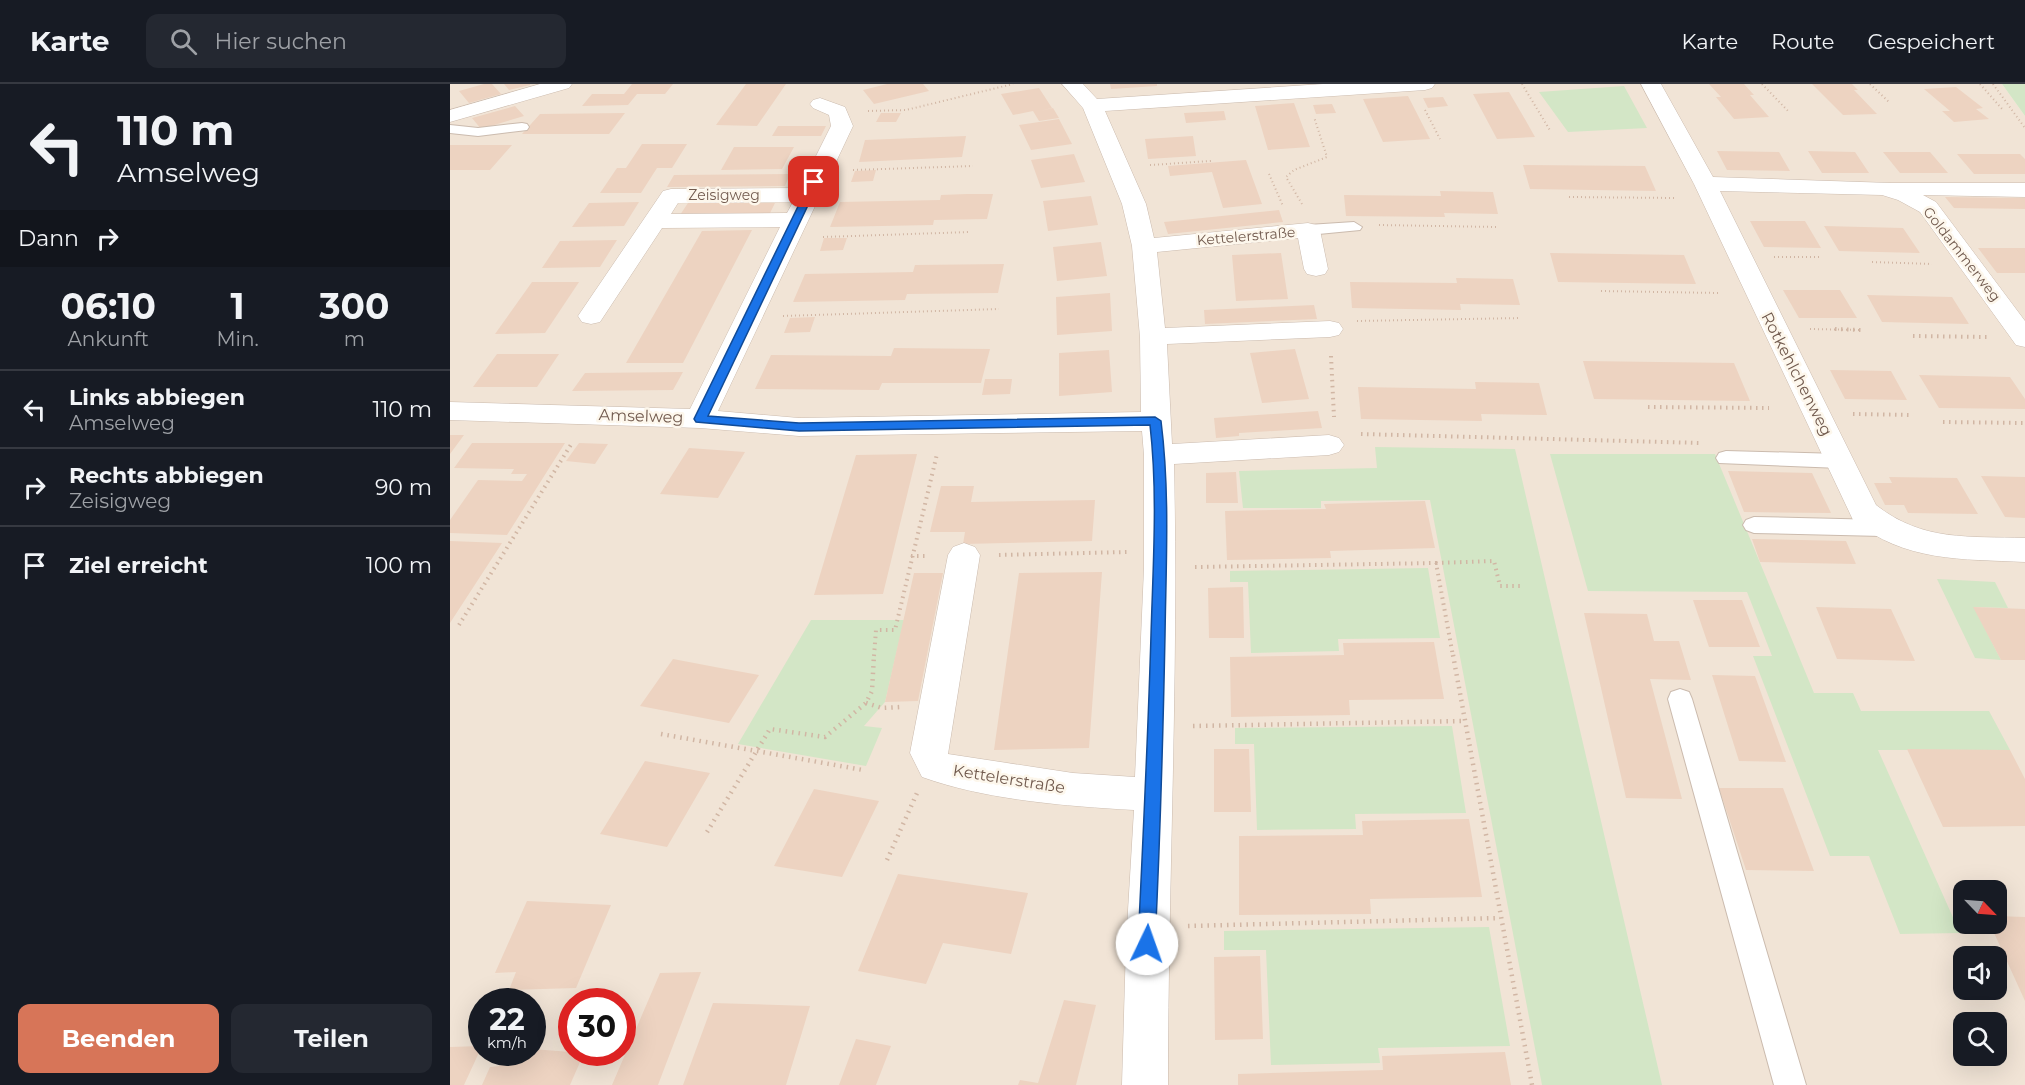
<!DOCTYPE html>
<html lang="de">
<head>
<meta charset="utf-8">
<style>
  body { margin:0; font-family:Montserrat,sans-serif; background:#242831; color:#f1f3f6; height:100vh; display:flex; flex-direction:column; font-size:22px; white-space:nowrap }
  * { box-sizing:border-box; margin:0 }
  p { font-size:20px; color:#9ea1a6 }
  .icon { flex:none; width:33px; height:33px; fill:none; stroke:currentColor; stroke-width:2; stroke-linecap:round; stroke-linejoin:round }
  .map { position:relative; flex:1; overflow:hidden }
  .side { display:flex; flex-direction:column; background:#171b24; width:450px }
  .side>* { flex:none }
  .hud { background:#171b24; color:#f1f3f6; overflow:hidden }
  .needle { width:39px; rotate:115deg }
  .tools { position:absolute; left:1503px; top:796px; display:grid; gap:12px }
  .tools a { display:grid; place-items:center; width:54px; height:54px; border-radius:12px; background:#171b24; box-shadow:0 6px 24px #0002; font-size:30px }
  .speed { position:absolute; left:18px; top:904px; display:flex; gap:12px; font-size:30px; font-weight:700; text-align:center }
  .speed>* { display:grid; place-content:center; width:78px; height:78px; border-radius:50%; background:#171b24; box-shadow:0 6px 24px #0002; line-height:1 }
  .speed small { font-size:15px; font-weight:400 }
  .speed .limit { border:9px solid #d22; background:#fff; color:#111 }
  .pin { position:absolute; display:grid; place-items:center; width:51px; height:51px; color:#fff; margin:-26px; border-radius:12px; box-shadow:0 3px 9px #0006 }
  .me { position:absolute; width:66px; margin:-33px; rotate:3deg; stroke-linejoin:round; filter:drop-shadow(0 0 4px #0008) }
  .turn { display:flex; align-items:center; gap:21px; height:126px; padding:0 18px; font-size:27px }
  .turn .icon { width:78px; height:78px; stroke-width:2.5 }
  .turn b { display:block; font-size:42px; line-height:51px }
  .then { display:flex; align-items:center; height:57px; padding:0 18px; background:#0003; gap:12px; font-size:22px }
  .eta { display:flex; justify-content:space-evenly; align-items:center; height:102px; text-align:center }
  .eta b { font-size:36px; font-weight:700; line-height:42px }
  .button { display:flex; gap:12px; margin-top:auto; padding:12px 18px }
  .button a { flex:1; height:69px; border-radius:12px; background:#d77558; color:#fff; font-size:24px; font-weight:700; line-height:69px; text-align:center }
  .button a+a { background:#242831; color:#f1f3f6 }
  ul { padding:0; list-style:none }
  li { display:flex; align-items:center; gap:18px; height:78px; padding:0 18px; border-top:2px solid #363941 }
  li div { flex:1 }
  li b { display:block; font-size:22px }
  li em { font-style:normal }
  header { display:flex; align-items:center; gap:36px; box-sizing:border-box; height:84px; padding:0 30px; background:#171b24; border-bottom:2px solid #363941 }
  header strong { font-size:28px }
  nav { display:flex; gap:33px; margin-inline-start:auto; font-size:21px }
  .search { width:420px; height:54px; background:#242831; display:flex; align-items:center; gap:15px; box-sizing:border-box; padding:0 21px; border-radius:12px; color:#9ea1a6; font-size:22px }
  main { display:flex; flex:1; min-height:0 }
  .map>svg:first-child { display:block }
</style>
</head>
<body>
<header>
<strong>Karte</strong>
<div class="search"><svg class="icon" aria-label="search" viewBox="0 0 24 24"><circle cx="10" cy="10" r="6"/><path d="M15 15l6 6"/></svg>Hier suchen</div>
<nav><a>Karte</a><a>Route</a><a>Gespeichert</a></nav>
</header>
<main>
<section class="side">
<div class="hud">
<div class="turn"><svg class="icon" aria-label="left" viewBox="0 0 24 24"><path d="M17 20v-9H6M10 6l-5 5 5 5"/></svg><div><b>110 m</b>Amselweg</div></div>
<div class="then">Dann<svg class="icon" aria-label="right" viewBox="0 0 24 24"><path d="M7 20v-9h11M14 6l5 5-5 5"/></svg></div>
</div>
<div class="eta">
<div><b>06:10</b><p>Ankunft</p></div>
<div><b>1</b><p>Min.</p></div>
<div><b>300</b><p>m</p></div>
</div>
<ul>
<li><svg class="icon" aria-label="left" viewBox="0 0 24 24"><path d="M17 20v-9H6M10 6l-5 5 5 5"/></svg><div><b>Links abbiegen</b><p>Amselweg</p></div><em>110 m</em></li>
<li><svg class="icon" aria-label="right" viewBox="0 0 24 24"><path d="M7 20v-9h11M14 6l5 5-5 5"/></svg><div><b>Rechts abbiegen</b><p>Zeisigweg</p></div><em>90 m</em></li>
<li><svg class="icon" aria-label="arrive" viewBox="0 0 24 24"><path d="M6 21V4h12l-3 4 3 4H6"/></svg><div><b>Ziel erreicht</b></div><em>100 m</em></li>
</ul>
<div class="button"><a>Beenden</a><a>Teilen</a></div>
</section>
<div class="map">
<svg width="1575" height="1001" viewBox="0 0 1575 1001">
  <rect width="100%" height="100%" fill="#faf2e6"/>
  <path fill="#f1e4d6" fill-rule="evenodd" d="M0 0H1552L1575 32V1001H0ZM1514 807H1546V840H1514ZM1514 873H1546V906H1514ZM32 918H82V969H32ZM122 918H172V969H122ZM1514 939H1546V972H1514Z"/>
  <path fill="#d3e6c6" d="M1552 0H1575V32Z
    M1174 2 1197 44 1118 48 1089 8Z
    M925 363 1065 365 1212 1001H1092L980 416 871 417V424H793L789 387 927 384Z
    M1100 370H1265L1364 609H1403L1411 627H1539L1560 666H1428L1510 849 1450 850 1419 772H1380L1303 572H1322L1297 508 1138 507Z
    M978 484 990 554 888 555 889 567 801 569 798 498H780V487Z
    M1487 495 1545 498 1558 524 1524 523 1551 576 1525 574Z
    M361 536H454L435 618 414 642 432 644 416 682 288 660Z
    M1002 642 1016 729 905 730 906 745 807 746 804 660H785V644Z
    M1039 843 1060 962 928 964 930 979 821 981 816 866H774V847Z"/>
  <path fill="#edd3c1" d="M34 0H42L51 10 19 19 9 7Z
    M54 0H80V1L59 6Z
    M182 0H223L215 10H187L178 21 132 22 142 10H174Z
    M296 0H336L307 42 266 41Z
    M437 0H473L479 7 424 20 413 6Z
    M660 0H707V2L661 5Z
    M1259 0H1294L1304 11H1300L1319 33 1284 35 1266 13H1271Z
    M1362 0H1402L1408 6H1404L1427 30 1393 31Z
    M1506 3 1533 24 1526 25 1539 35 1504 38 1492 27H1500L1474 5Z
    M589 4 602 24 590 27 603 24 609 34 589 37 583 27 563 31 551 10Z
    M1059 8 1076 37 1085 53 1047 55 1023 10Z
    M958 12 980 55 933 58 913 15Z
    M993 13 998 22 978 24 973 14Z
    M844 19 860 63 818 66 805 22Z
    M882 20 886 29 866 30 863 21Z
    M65 22 74 32 31 45 22 34Z
    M774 27 776 36 736 39 734 29Z
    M175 29 159 50H72L90 30Z
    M431 29H451L446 38H426Z
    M609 35 622 60 581 66 569 41Z
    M328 42H376L371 52H322Z
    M516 52 512 73 409 78 415 56Z
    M743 52 746 72 698 75 695 55Z
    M192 60H237L222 84H207L191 109H150L167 84H176Z
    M0 61H62L40 86H0Z
    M284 63H344L332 85 271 86Z
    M1267 67 1329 68 1340 87 1277 86Z
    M1358 67 1405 68 1419 89H1372Z
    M1433 68H1480L1498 89H1450Z
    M624 70 635 98 591 104 581 76Z
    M1507 70H1570L1575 75V90H1524Z
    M796 76 812 120 773 124 762 88 720 92 718 82Z
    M1073 81 1195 82 1206 107 1080 105Z
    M426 86 423 97 401 98 405 87Z
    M340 90 335 102 217 103 224 91Z
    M990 107 1043 108 1048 130 994 129 995 133 896 132 894 111 991 112Z
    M517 110H543L537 135 484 136 483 141 380 143 390 118 490 116 491 111Z
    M641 112 648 141 598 147 593 117Z
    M1495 113 1575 114V125L1504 124Z
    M189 118 174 142 122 143 139 119Z
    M238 119H325L319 131H230Z
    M829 126 833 138 718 150 714 138Z
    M1300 137H1355L1371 164 1314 163Z
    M1374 142 1453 144 1470 169 1389 167Z
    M302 146 233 279H176L252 147Z
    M374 154H397L393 166 370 167Z
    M167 156 150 183 92 184 110 157Z
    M651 158 657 192 607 197 603 163Z
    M1528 164H1575V189H1547Z
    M831 169 838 215 786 217 782 171Z
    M1100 169 1234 171 1246 200 1108 198Z
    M554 180 548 209 457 210 455 216 343 218 355 190 463 188 465 181Z
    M1006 194 1063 195 1070 221 1010 220 1011 226 902 224 900 198 1007 199Z
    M82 198H129L95 249 45 250Z
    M1333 206H1390L1407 234H1349Z
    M660 209 662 247 607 251 606 213Z
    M1417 211 1502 213 1519 240 1432 238Z
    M864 221 867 235 755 240 754 226Z
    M365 233 360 248 334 249 340 234Z
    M444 264 540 265 531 299H432L429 306 305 305 321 271 441 272Z
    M845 265 859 315 812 319 800 269Z
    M659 266 662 308 609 312V269Z
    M47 270H109L87 303H23Z
    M1133 277 1284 279 1300 317 1144 315Z
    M1380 286 1441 287 1457 316 1395 315Z
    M233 288 223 306 122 307 135 289Z
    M1469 291 1560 293 1575 315V325L1489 324Z
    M535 295H562L560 310 532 311Z
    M1025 298 1089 299 1097 331 1031 330 1032 337 911 335 908 303 1026 305Z
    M868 327 872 344 789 349V352L766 354 764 334Z
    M0 351H14L0 370Z
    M22 359H115L57 451 0 449V436L28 396 72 397 77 390H61L64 385 4 384Z
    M129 359 158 360 145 380 116 377Z
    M239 364 295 368 268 414 210 410Z
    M467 370 433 510 364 511 406 371Z
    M1278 387 1362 389 1381 429 1294 428Z
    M786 388 788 419H756V389Z
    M1531 392 1575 393V434L1555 433Z
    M1439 393 1507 394 1528 430 1458 429 1454 421H1435L1424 399H1442Z
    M491 402H524L521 418 645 416 642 457 513 460 515 448H480Z
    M975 417 985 464 880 467 881 474 777 476 775 427 876 425 874 420Z
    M1302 455 1396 457 1406 480 1310 478Z
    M0 457 52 459 0 539Z
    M652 488 639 664 544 666 569 489Z
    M464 489H493L468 617 435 618Z
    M793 503 794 554H759L758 504Z
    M1243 516H1292L1310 563H1259Z
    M1366 523 1441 525 1465 577 1387 575Z
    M1523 523 1575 525V576H1551Z
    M1134 529 1197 530 1204 557H1229L1241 596 1200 595 1232 715 1176 714Z
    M984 558 994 615 899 616 900 631 781 633 780 573 894 571 893 559Z
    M223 575 265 583 309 591 279 639 190 622Z
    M1262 591 1305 592 1336 678 1289 677Z
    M764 665H799L801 728H764Z
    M1457 665 1560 666 1575 695V742L1493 743Z
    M195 677 260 689 217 763 150 750Z
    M1269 704H1333L1364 787 1296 786Z
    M364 705 429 717 392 793 324 782Z
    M1019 735 1032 813 920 815 921 830 789 831V752L913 751 912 737Z
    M448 790 578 809 561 870 493 859 476 900 408 887Z
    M77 817 161 821 126 904 59 906 66 888 45 889Z
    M1546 832 1575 833V917L1540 840H1546Z
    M810 872 813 955 765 956 764 873Z
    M251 888 208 1001H162L210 889Z
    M614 916 646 921 626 1001H568L570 996 588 999Z
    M263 919 360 922 336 1001H233Z
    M406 955 441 962 426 1001H389Z
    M32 962 14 1001H0V963Z
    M82 965 134 969 120 1001H32L40 983 49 982 54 969H82Z
    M1055 968 1061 1001H788V990L933 986 932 972Z"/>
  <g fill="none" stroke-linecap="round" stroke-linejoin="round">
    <defs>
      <path id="service" d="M72 39 77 40 79 43 77 46 28 52 0 49V41L28 44Z
        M904 138 912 143 910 146 858 151 850 146 858 141Z
        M1276 367 1390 370 1397 372 1400 377 1397 382 1390 384 1269 379 1266 374 1269 369Z
        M1304 433 1432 436 1440 439 1443 444 1440 449 1432 452 1304 449 1296 446 1293 441 1296 436Z
        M1230 605 1239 608 1242 615 1356 1001H1324L1218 615 1221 608Z"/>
      <path id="minor" d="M90 0H122L119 4 0 38V26Z
        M612 0H633L647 15 873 0H985L982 4 975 6 655 27 696 120 704 154 858 139 866 141 870 146 878 185 875 190 866 192 857 190 854 185 848 154 707 168 715 244 880 237 889 239 893 245 889 251 880 253 717 260 722 360 879 351 889 354 894 361 889 368 879 371 724 380C729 587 718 794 718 1001H672L676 860 684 726C616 722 536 716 472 693L460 669 498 471 503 463 514 459 525 463 530 471 498 670 623 689 685 693 694 484V371L692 347 349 352 250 344 0 336V318L240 325 330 143 212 144 150 238 141 240 132 238 128 232 213 107 221 105 350 104 381 42 379 31 363 24 360 20 363 16 370 14 395 23 403 42 268 327 349 334 691 328 690 253 682 162 672 120 633 24ZM343 118 337 129 221 130 228 119Z
        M1191 0H1211L1263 93 1441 99H1575V113L1473 111 1486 118 1575 237V263L1566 261 1470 128 1448 116 1432 111 1270 107 1426 421C1473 458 1519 452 1575 454V478C1512 475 1454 478 1403 436L1244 100Z"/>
    </defs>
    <use href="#service" stroke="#cbbbae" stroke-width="2"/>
    <use href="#minor" stroke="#cbbbae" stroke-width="1"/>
    <path stroke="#d1b6a4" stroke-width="2" stroke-dasharray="1 3" stroke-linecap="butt" d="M1072 0 1101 48
      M1312 0 1338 27
      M1420 0 1440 19
      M1530 0 1553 26
      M1543 0 1575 44
      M975 26 990 55
      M418 27 456 26 563 0
      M700 81 761 77
      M403 86 523 82
      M819 90 833 122
      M1119 113 1225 114
      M852 120 836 93 844 86 877 73 864 33
      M929 141 1046 143
      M373 153 520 148
      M1324 173H1372
      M1422 178 1482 180
      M1151 207 1268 209
      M333 232 549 225
      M907 237 1071 234
      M1360 245 1411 246"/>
    <path stroke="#d1b6a4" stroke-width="4" stroke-dasharray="1.5 4.5" stroke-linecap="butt" d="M1385 245 1411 246
      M1463 252 1537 253
      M881 272 884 333
      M1198 323 1319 324
      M1403 330 1463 331
      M1493 338 1575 339
      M911 350 1251 359
      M549 471 677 468
      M461 472H479
      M986 479 1044 477 1050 502H1074
      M745 483 986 479 1003 572
      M9 541 122 359
      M424 572 426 546H445L487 370"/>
    <path stroke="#d1b6a4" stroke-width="4.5" stroke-dasharray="1.5 5" stroke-linecap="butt" d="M1003 571 1082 1001
      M416 619 432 624 451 623
      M743 642 1015 637
      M211 650 413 686
      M257 748 320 645 375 653 416 619 422 607 424 571
      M437 776 467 709
      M738 842 1050 834"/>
    <use href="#service" fill="#fff" fill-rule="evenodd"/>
    <use href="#minor" fill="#fff" fill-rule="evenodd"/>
  </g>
  <path fill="#1a73e8" stroke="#114b97" stroke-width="1.5" d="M364 95 369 98 258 332 349 339 705 333 711 337C720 408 716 480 715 551 713 654 710 757 705 860L703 866 697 869 690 866 688 860C693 757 698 654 701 551 703 481 708 410 700 341L349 347 246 338 244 335 360 98Z"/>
  <g text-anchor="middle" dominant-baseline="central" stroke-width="5" stroke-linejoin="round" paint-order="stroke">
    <g font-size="14" fill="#715a4e" stroke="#fdf7ec">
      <text x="274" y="111">Zeisigweg</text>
      <text transform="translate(796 152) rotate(-5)">Kettelerstraße</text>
      <text transform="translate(1512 170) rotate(52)">Goldammerweg</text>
    </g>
    <g font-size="16" fill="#715a4e" stroke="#fdf7ec">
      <text transform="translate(1347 290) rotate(63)">Rotkehlchenweg</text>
      <text transform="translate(191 332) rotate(2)">Amselweg</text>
      <text transform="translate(559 695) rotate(9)">Kettelerstraße</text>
    </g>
  </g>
</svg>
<div class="tools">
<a><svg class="needle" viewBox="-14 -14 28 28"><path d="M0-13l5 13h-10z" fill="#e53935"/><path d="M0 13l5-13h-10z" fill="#9ea1a6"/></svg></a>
<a><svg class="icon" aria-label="sound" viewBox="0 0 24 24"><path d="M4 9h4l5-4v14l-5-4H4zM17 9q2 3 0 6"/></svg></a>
<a><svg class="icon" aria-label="search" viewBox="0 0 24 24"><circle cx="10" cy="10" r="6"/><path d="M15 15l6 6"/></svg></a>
</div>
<div class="speed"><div>22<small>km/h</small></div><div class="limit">30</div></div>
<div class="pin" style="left:364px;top:98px;background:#d93025"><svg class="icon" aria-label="arrive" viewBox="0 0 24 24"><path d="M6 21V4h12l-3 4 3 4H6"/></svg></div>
<svg class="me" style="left:697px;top:860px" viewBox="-20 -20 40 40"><circle r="19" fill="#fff"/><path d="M0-13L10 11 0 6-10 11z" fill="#1a73e8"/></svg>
</div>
</main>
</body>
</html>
